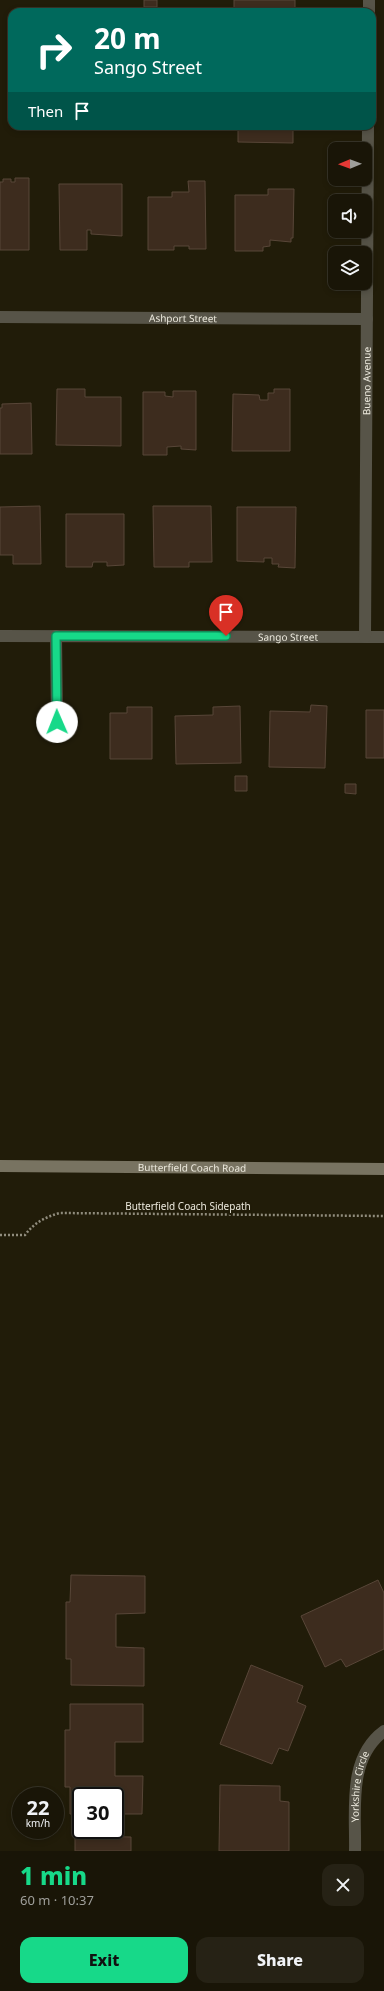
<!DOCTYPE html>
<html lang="en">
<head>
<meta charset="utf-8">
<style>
  body { margin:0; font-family:"Noto Sans",sans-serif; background:#262215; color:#f1f3f6; height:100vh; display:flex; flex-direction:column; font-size:15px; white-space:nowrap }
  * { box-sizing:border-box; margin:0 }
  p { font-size:13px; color:#9f9f9b }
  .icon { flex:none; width:22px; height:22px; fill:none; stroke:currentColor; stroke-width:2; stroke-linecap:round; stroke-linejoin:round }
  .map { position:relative; height:1851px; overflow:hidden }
  .panel { display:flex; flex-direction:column; background:#191507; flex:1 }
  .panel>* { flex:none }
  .guide { position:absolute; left:8px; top:8px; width:368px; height:122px; border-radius:12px; box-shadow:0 2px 6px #0003,0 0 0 1px #373428; background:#00695c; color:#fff; overflow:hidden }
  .needle { width:26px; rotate:269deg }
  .fabs { position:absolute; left:328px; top:142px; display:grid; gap:8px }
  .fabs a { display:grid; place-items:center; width:44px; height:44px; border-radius:8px; background:#191507; box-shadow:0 2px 6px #0003,0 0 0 1px #373428; font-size:20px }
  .speed { position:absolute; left:12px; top:1787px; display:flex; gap:8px; font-size:20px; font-weight:700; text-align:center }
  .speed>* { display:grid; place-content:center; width:52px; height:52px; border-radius:50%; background:#191507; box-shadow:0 2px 6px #0003,0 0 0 1px #373428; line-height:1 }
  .speed small { font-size:10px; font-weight:400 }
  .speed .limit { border:2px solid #111; border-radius:6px; background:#fff; color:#111 }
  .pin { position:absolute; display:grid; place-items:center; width:34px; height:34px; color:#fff; margin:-41px -17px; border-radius:50% 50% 50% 0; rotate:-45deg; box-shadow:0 0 4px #0007 }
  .pin .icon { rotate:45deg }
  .me { position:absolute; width:44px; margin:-22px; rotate:359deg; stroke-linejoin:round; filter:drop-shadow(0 0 3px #0008) }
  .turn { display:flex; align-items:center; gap:14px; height:84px; padding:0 20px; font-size:18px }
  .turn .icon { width:52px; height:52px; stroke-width:2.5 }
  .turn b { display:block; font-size:28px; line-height:34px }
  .then { display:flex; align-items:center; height:38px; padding:0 20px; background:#0003; gap:8px; font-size:15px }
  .round { display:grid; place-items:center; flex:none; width:42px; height:42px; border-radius:12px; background:#262215 }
  .head { display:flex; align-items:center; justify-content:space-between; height:68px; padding:0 20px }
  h1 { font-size:24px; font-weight:800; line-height:30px; color:#17d989 }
  .cta { display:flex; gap:8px; margin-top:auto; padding:8px 20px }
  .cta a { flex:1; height:46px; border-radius:12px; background:#17d989; color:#111; font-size:16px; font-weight:800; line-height:46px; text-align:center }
  .cta a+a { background:#262215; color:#f1f3f6 }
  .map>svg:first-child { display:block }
</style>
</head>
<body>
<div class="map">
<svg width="384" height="1851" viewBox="0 0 384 1851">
  <rect width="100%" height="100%" fill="#211c09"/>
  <path fill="#3d2c1e" stroke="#584638" d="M144 0H157V7H144Z
    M234 0H295V12H234Z
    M238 126H293V143L238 142Z
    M15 178H29V250H0V182H3V179H11V182H15Z
    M188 181H205L206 249H189V246H174V250H148V197H172V192H189Z
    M59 184H122V236L91 234V230H87V250H60Z
    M268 189H294L293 238H291V242L270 240V246L263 247V251H235V195H268Z
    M57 389H85V397H121V446L56 445Z
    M274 389H290V451H232L233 394 259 395 260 400H268V393H274Z
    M173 391H196V450L181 449V446L167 447V455H143V392H165V396L173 397Z
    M31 403 32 454H0V408H2V404Z
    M40 506 41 564H13V555H0V507Z
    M153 506H211L212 562H189V567H154Z
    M237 507H296L295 568 278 567 279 564H272V558H264V562L237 561Z
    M66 514H124V565L107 566V562H93L92 567H66Z
    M311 705 327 706 325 768 269 767 270 711 310 712Z
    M240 706 241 763 176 764 175 716 213 715V707Z
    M127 707H152V759H110V713H127Z
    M366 710H384V758H366Z
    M235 776H247V791H235Z
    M345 784H356V794L345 793Z
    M71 1575 145 1576V1613L116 1614V1647L144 1648V1686L71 1685V1659H66V1602H70Z
    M378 1580 384 1593V1649L346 1667 341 1659 325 1667 301 1616Z
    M251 1665 303 1686 297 1702 306 1706 288 1751 279 1748 272 1764 220 1744Z
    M70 1704H143V1742H115V1776H143L142 1814H115V1796H81V1814H70V1787H65V1730H70Z
    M220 1785 280 1786V1801L289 1802V1851H219Z
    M75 1836 131 1837V1851H75Z"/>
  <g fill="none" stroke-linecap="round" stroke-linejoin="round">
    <path stroke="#908c7d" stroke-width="2.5" stroke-dasharray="2 2" stroke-linecap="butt" d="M0 1235H25C34 1223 45 1217 60 1213L384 1216"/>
    <g stroke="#575448" stroke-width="12">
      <path d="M369 12V0"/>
      <path id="s1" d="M0 317 367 319"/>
      <path id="s2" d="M0 636 384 637"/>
      <path d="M56 636 57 722"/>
      <path id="s3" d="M365 637 368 126"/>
      <path id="s4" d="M355 1851C356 1811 347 1758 384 1731"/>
    </g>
    <path stroke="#787361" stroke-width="12" id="s5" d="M0 1166 384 1169"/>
  </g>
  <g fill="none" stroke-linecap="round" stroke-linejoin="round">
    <defs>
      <path id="route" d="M57 722 56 636H226"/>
    </defs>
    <use href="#route" stroke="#0f8d59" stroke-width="10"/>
    <use href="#route" stroke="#17d989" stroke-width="7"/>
  </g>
  <g text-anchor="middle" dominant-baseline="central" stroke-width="4" stroke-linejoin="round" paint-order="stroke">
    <g font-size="10" fill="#ece9dd" stroke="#211c09">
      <text stroke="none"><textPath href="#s1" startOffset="183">Ashport Street</textPath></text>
      <text stroke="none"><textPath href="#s3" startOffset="256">Bueno Avenue</textPath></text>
      <text stroke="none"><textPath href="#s2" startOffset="288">Sango Street</textPath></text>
      <text stroke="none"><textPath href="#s5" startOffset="192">Butterfield Coach Road</textPath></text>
      <text x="188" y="1206">Butterfield Coach Sidepath</text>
      <text stroke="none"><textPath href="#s4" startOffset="65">Yorkshire Circle</textPath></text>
    </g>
  </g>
</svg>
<div class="fabs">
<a><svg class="needle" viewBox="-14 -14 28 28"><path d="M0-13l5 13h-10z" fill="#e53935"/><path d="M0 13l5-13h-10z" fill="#9f9f9b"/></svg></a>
<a><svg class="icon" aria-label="sound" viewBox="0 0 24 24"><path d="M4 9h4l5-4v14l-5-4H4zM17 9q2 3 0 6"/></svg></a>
<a><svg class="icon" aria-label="layers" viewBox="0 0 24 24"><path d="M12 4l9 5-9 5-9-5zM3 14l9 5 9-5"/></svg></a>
</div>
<div class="speed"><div>22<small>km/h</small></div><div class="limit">30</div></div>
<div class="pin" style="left:226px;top:636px;background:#d93025"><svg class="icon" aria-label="arrive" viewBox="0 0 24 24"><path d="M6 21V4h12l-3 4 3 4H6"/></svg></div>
<svg class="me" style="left:57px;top:722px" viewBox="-20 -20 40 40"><circle r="19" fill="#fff"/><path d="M0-13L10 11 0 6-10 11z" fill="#17d989"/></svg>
<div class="guide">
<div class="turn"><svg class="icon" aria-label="right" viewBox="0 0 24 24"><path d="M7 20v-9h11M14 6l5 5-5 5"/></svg><div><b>20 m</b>Sango Street</div></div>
<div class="then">Then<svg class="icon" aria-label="arrive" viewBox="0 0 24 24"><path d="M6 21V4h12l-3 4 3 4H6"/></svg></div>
</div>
</div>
<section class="panel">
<div class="head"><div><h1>1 min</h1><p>60 m · 10:37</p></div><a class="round"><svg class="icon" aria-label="close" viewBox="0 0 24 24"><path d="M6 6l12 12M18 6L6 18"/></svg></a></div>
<div class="cta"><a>Exit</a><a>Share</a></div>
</section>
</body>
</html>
